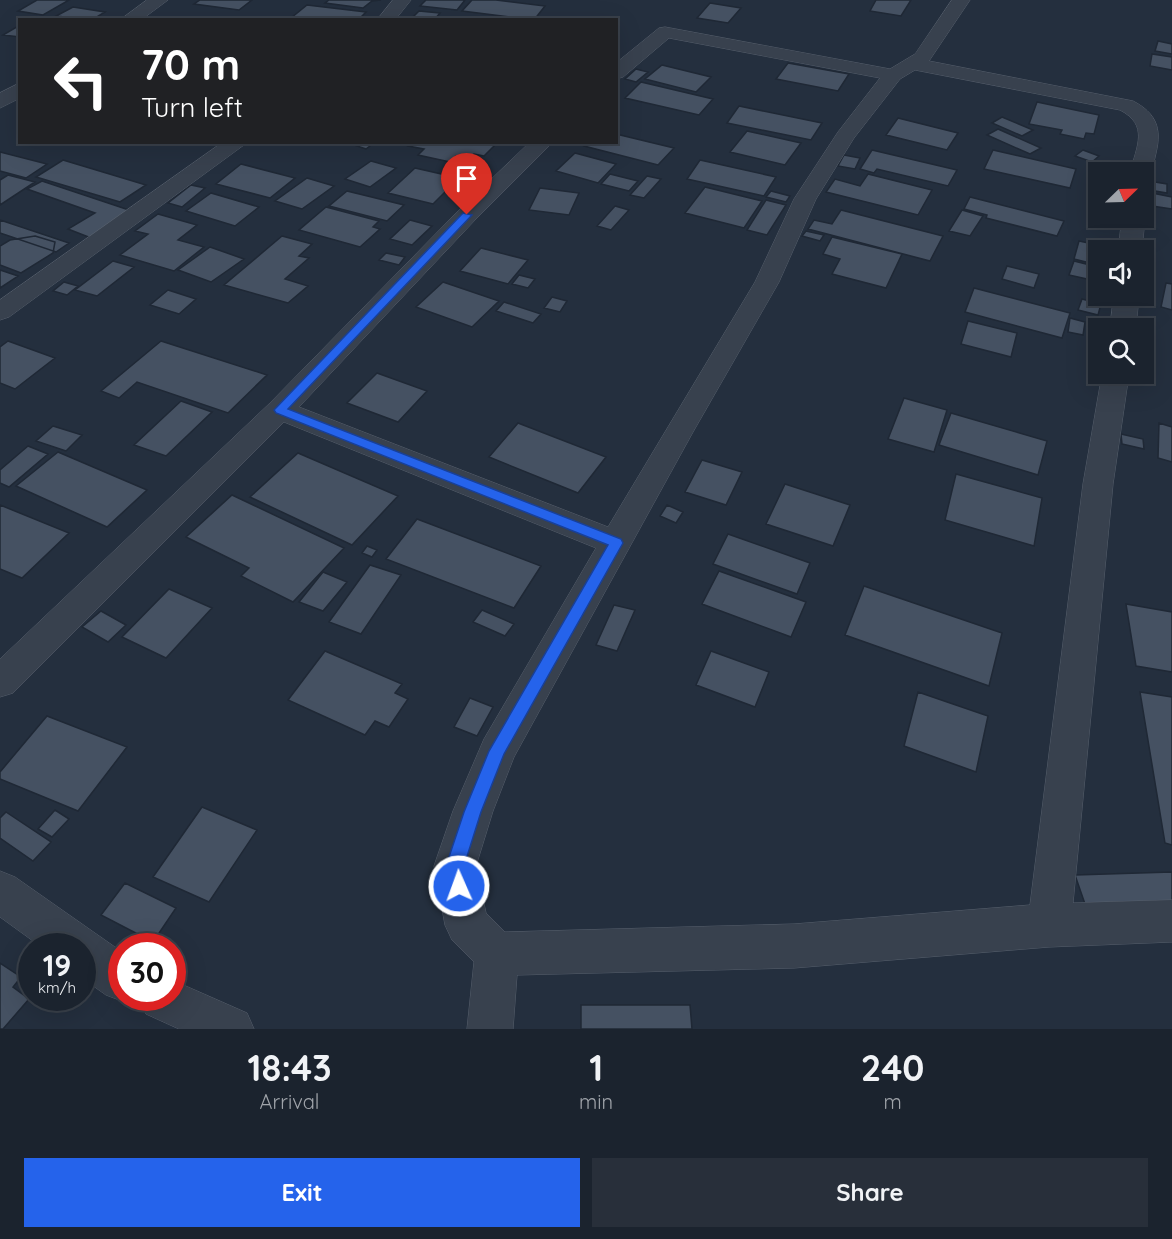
<!DOCTYPE html>
<html lang="en">
<head>
<meta charset="utf-8">
<style>
  body { margin:0; font-family:Quicksand,sans-serif; background:#282f3a; color:#f1f3f6; height:100vh; display:flex; flex-direction:column; font-size:22px; white-space:nowrap }
  * { box-sizing:border-box; margin:0 }
  p { font-size:20px; color:#a0a4aa }
  .icon { flex:none; width:33px; height:33px; fill:none; stroke:currentColor; stroke-width:2; stroke-linecap:round; stroke-linejoin:round }
  .map { position:relative; height:1029px; overflow:hidden }
  .details { display:flex; flex-direction:column; background:#1b232e; flex:1 }
  .details>* { flex:none }
  .guide { position:absolute; left:18px; top:18px; width:600px; height:126px; border-radius:0px; box-shadow:0 6px 24px #0002,0 0 0 2px #39404a; background:#202124; color:#fff; overflow:hidden }
  .needle { width:39px; rotate:67deg }
  .buttons { position:absolute; left:1088px; top:162px; display:grid; gap:12px }
  .buttons a { display:grid; place-items:center; width:66px; height:66px; border-radius:0px; background:#1b232e; box-shadow:0 6px 24px #0002,0 0 0 2px #39404a; font-size:30px }
  .speed { position:absolute; left:18px; top:933px; display:flex; gap:12px; font-size:30px; font-weight:700; text-align:center }
  .speed>* { display:grid; place-content:center; width:78px; height:78px; border-radius:50%; background:#1b232e; box-shadow:0 6px 24px #0002,0 0 0 2px #39404a; line-height:1 }
  .speed small { font-size:15px; font-weight:400 }
  .speed .limit { border:9px solid #d22; background:#fff; color:#111 }
  .pin { position:absolute; display:grid; place-items:center; width:51px; height:51px; color:#fff; margin:-62px -26px; border-radius:50% 50% 50% 0; rotate:-45deg; box-shadow:0 0 6px #0007 }
  .pin .icon { rotate:45deg }
  .me { position:absolute; width:66px; margin:-33px; rotate:358deg; stroke-linejoin:round; filter:drop-shadow(0 0 4px #0008) }
  .turn { display:flex; align-items:center; gap:21px; height:126px; padding:0 24px; font-size:27px }
  .turn .icon { width:78px; height:78px; stroke-width:2.5 }
  .turn b { display:block; font-size:42px; line-height:51px }
  .eta { display:flex; justify-content:space-evenly; align-items:center; height:102px; text-align:center }
  .eta b { font-size:36px; font-weight:800; line-height:42px }
  .primary-button { display:flex; gap:12px; margin-top:auto; padding:12px 24px }
  .primary-button a { flex:1; height:69px; border-radius:0px; background:#2563eb; color:#fff; font-size:24px; font-weight:800; line-height:69px; text-align:center }
  .primary-button a+a { background:#282f3a; color:#f1f3f6 }
  .map>svg:first-child { display:block }
</style>
</head>
<body>
<div class="map">
<svg width="1172" height="1029" viewBox="0 0 1172 1029">
  <rect width="100%" height="100%" fill="#242f3e"/>
  <path fill="#455162" stroke="#1f2835" stroke-width="1.5" d="M37 0H69L43 15 18 11Z
    M200 0H252L239 10 194 4Z
    M329 0H381L372 1 363 8 325 3Z
    M426 0H465L457 10 420 6Z
    M472 0H496L545 6 534 20 462 11Z
    M876 0H911L901 16 870 11Z
    M710 3 741 8 728 23 697 18Z
    M307 5 366 12 358 20 291 18Z
    M73 7 105 12 92 20 56 16Z
    M419 11 440 13 434 20 412 18Z
    M20 25V37L3 35Z
    M1158 41 1172 44V54L1155 51Z
    M1152 54 1172 57V70L1150 66Z
    M788 63 849 74 838 91 776 79Z
    M662 65 711 77 696 92 645 79Z
    M636 69 648 72 636 82 625 79Z
    M641 82 713 99 699 115 625 98Z
    M1037 102 1099 115 1094 134 1086 133 1084 139 1060 134 1062 130 1029 124Z
    M739 106 822 123 811 140 727 123Z
    M1002 117 1033 130 1022 136 992 123Z
    M898 118 958 133 947 150 886 135Z
    M998 129 1041 148 1030 154 987 135Z
    M747 131 801 143 785 165 730 152Z
    M616 134 674 148 658 165 584 146 587 142H616Z
    M345 142H375L366 149Z
    M412 142H498L484 156 474 154 469 159 456 156 450 162 418 155 424 149 408 146Z
    M872 150 957 170 948 186 877 169 874 173 860 169Z
    M993 150 1076 169 1070 188 984 169Z
    M1083 150 1099 156 1092 162 1075 156Z
    M0 152 47 164 26 178 0 171Z
    M575 153 616 164 598 183 556 171Z
    M844 155 860 158 855 169 838 166Z
    M63 160 146 185 120 202 36 177Z
    M700 160 776 177 764 196 687 179Z
    M371 161 396 168 370 187 345 179Z
    M241 164 295 178 270 198 216 184Z
    M415 168 459 178 433 204 388 193Z
    M610 174 638 181 629 191 601 184Z
    M868 174 932 190 918 215 826 192 835 179 860 186Z
    M8 175 35 182 0 205V180Z
    M647 176 661 179 644 198 630 195Z
    M307 178 334 186 302 209 275 201Z
    M42 181 132 211 91 238 68 229 95 213 27 189Z
    M1149 181 1167 184V193L1149 190Z
    M191 185 205 188 182 207 168 203Z
    M705 187 762 201 744 228 685 213Z
    M540 188 579 193 569 215 529 210Z
    M347 191 404 205 387 221 329 206Z
    M771 191 790 196 786 202 766 197Z
    M211 193 259 207 235 226 186 211Z
    M1152 193 1172 197V209L1152 206Z
    M970 197 1064 221 1057 236 986 218 987 215 964 209Z
    M766 200 786 205 767 235 747 230Z
    M615 206 629 210 611 230 597 226Z
    M326 207 379 221 373 227 380 229 360 247 299 230Z
    M841 210 943 236 930 261 808 229 814 220 832 224Z
    M962 210 983 216 970 236 949 231Z
    M158 214 197 225 178 240 204 247 174 271 120 255 148 234 135 231Z
    M0 220 69 243 56 252 0 233Z
    M410 220 432 226 412 245 390 239Z
    M806 231 824 235 820 241 802 236Z
    M35 236 55 242 53 253 21 273 0 265V246L10 240Z
    M282 236 312 244 299 256 309 258 285 279 308 286 288 303 224 285Z
    M832 237 902 254 886 288 832 274 840 259 823 254Z
    M1079 241 1103 246 1102 250H1098V265L1074 259Z
    M210 247 244 259 211 282 178 270Z
    M481 248 528 260 508 284 460 271Z
    M386 253 405 257 399 265 379 260Z
    M113 261 134 267 97 296 75 290Z
    M1074 261 1098 267 1096 281 1069 275Z
    M1007 266 1039 274 1034 288 1002 279Z
    M0 270 18 276 0 288Z
    M519 275 535 279 528 288 512 284Z
    M64 282 78 286 67 295 53 291Z
    M443 282 499 301 472 327 416 307Z
    M1166 283 1172 284V310L1161 307Z
    M974 288 1070 313 1062 338 965 312Z
    M168 290 196 299 179 314 150 305Z
    M552 297 567 301 560 312 544 308Z
    M1082 299 1101 304 1098 315 1078 310Z
    M504 302 541 314 533 323 496 311Z
    M1070 318 1085 322 1083 335 1068 332Z
    M968 321 1017 333 1011 357 961 344Z
    M8 341 55 358 15 389 0 383V347Z
    M161 341 267 375 228 413 137 382 119 398 101 391Z
    M377 373 427 391 398 422 347 403Z
    M904 398 947 410 934 452 888 439Z
    M181 401 212 412 166 456 134 445Z
    M951 413 1047 441 1038 475 939 445Z
    M518 423 606 457 578 493 489 457Z
    M1159 423 1172 427V462L1158 458Z
    M53 426 82 435 66 451 36 441Z
    M1121 434 1143 439 1144 449 1122 444Z
    M28 446 48 454 9 487 0 483V470Z
    M58 452 147 490 107 527 16 486Z
    M298 453 398 496 352 545 250 497Z
    M702 460 742 472 726 505 685 492Z
    M956 474 1042 498 1034 546 945 520Z
    M785 484 850 505 833 546 766 524Z
    M232 495 344 548 293 602 241 576 249 568 186 537Z
    M0 505 69 533 22 578 0 569Z
    M667 505 683 512 676 523 660 516Z
    M417 519 541 566 514 608 386 559Z
    M728 534 810 563 797 594 713 564Z
    M367 546 377 550 372 557 362 553Z
    M370 565 401 575 361 634 329 622Z
    M719 571 806 602 791 637 702 604Z
    M323 572 347 582 323 611 299 602Z
    M864 586 1002 633 989 686 845 635Z
    M169 589 212 608 166 658 122 637Z
    M1126 604 1172 612V672L1136 666Z
    M614 605 635 610 617 651 596 645Z
    M482 610 514 624 505 636 473 622Z
    M101 611 126 625 108 642 82 627Z
    M325 651 402 684 395 693 408 699 389 727 375 721 365 735 288 700Z
    M711 651 769 672 755 707 696 685Z
    M918 692 988 716 976 772 904 746Z
    M1140 692 1172 697V845L1165 843Z
    M470 698 493 707 477 736 454 727Z
    M47 716 127 747 78 811 0 779V772Z
    M202 807 257 830 209 902 153 877Z
    M55 810 69 819 52 837 38 829Z
    M6 812 51 842 33 861 0 838V818Z
    M1172 872V902L1085 904 1075 875Z
    M125 883 176 908 153 942 101 915Z
    M0 963 21 977 13 987 29 999 3 1029H0Z
    M581 1005H690L692 1029H581Z"/>
  <g fill="none" stroke-linecap="round" stroke-linejoin="round">
    <defs>
      <path id="street" d="M147 0H168L141 20H120Z
        M393 0H411L395 20H377Z
        M952 0H970L929 61 1133 101C1156 113 1162 128 1156 153 1154 161 1153 170 1149 177L1143 178V172H1130C1137 146 1149 125 1120 110L915 70 900 79 854 138 816 199 779 282 693 432 514 757 493 811 476 866 486 913 505 932 794 924 1030 905 1083 484 1102 374H1129L1113 484 1073 903 1172 900V942L1049 947 794 968 517 975 513 1029H467L474 962 452 940 445 925 434 866 453 811 484 739 596 548 284 422 13 693 0 697V659L270 403 459 210 530 142H553L475 220 299 407 608 527 755 282 794 199 838 132 880 78 669 38 623 77 616 79V63L659 28 665 27 890 69 915 54Z
        M20 83V98L0 108V93Z
        M223 142H248L9 317 0 320V300Z
        M1143 216 1145 218 1142 250H1118L1122 218Z
        M1114 296H1139L1136 328H1110Z
        M0 871 15 877 122 952V998H131L122 1001 106 995 82 978V946H40L0 917Z
        M172 980 247 1013 254 1029H179L146 1014 140 998H172Z"/>
    </defs>
    <use href="#street" stroke="#565f6c" stroke-width="1"/>
    <use href="#street" fill="#38414e" fill-rule="evenodd"/>
  </g>
  <path fill="#2563eb" stroke="#184099" stroke-width="1.5" d="M463 213 472 215 288 409 621 539 623 543 504 754 481 812 464 866 468 886 466 892 459 895 453 892 446 866 464 812 489 751 608 545 276 413 274 410Z"/>
</svg>
<div class="buttons">
<a><svg class="needle" viewBox="-14 -14 28 28"><path d="M0-13l5 13h-10z" fill="#e53935"/><path d="M0 13l5-13h-10z" fill="#a0a4aa"/></svg></a>
<a><svg class="icon" aria-label="sound" viewBox="0 0 24 24"><path d="M4 9h4l5-4v14l-5-4H4zM17 9q2 3 0 6"/></svg></a>
<a><svg class="icon" aria-label="search" viewBox="0 0 24 24"><circle cx="10" cy="10" r="6"/><path d="M15 15l6 6"/></svg></a>
</div>
<div class="speed"><div>19<small>km/h</small></div><div class="limit">30</div></div>
<div class="pin" style="left:467px;top:215px;background:#d93025"><svg class="icon" aria-label="arrive" viewBox="0 0 24 24"><path d="M6 21V4h12l-3 4 3 4H6"/></svg></div>
<svg class="me" style="left:459px;top:886px" viewBox="-20 -20 40 40"><circle r="17" fill="#2563eb" stroke="#fff" stroke-width="3"/><path d="M0-11L8 9 0 5-8 9z" fill="#fff"/></svg>
<div class="guide">
<div class="turn"><svg class="icon" aria-label="left" viewBox="0 0 24 24"><path d="M17 20v-9H6M10 6l-5 5 5 5"/></svg><div><b>70 m</b>Turn left</div></div>
</div>
</div>
<section class="details">
<div class="eta">
<div><b>18:43</b><p>Arrival</p></div>
<div><b>1</b><p>min</p></div>
<div><b>240</b><p>m</p></div>
</div>
<div class="primary-button"><a>Exit</a><a>Share</a></div>
</section>
</body>
</html>
